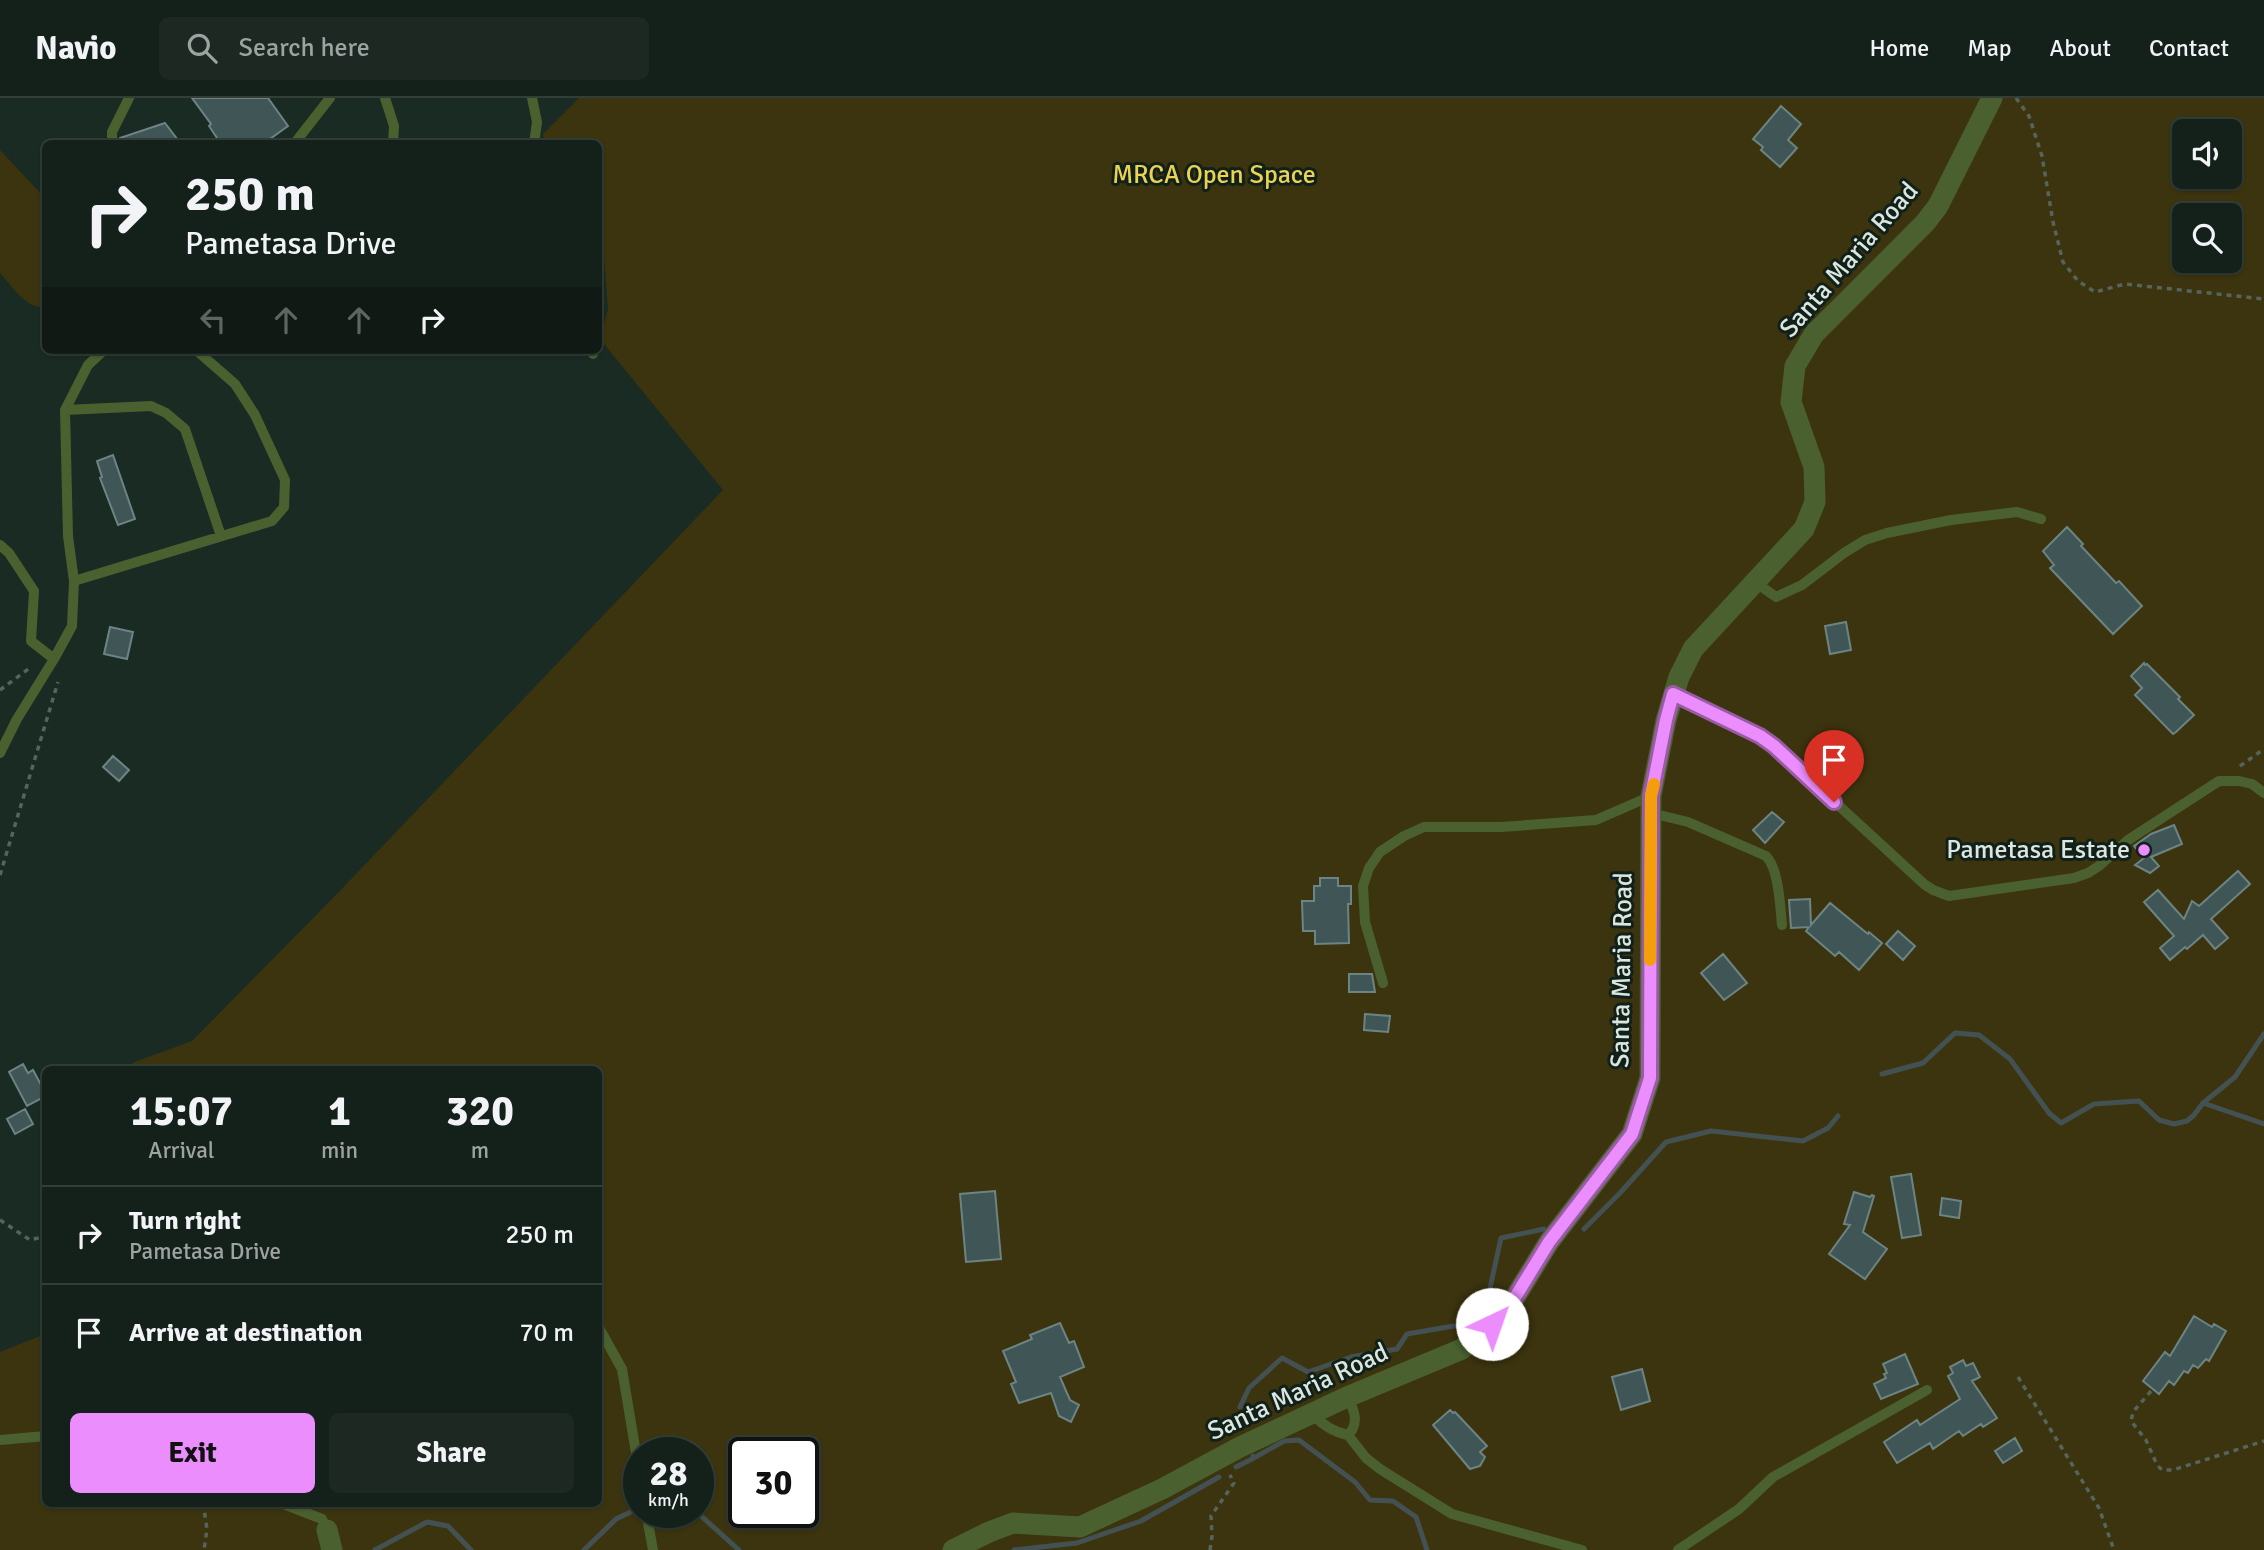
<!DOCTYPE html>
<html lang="en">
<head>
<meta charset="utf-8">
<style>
  body { margin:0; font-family:Signika,sans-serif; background:#1d2823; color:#f1f3f6; height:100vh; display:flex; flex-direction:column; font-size:26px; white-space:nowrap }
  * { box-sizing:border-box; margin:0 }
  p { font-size:23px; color:#9da3a2 }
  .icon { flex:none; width:38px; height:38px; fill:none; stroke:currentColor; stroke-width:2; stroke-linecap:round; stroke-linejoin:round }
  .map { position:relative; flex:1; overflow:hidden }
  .side { position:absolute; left:42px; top:968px; width:560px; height:441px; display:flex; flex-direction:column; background:#14201a; border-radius:10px; box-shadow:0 2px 5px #0004,0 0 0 2px #333e39 }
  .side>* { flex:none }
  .hud { position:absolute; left:42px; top:42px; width:560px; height:214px; border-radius:10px; box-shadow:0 2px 5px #0004,0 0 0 2px #333e39; background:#14201a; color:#f1f3f6; overflow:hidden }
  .tools { position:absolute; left:2172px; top:21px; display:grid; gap:14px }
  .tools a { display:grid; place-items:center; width:70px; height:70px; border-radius:10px; background:#14201a; box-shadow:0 2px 5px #0004,0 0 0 2px #333e39; font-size:35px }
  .speed { position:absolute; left:623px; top:1339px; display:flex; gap:14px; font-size:35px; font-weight:700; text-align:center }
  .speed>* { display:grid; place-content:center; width:91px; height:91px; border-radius:50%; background:#14201a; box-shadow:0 2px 5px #0004,0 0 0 2px #333e39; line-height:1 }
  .speed small { font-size:18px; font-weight:400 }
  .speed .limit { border:4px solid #111; border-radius:10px; background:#fff; color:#111 }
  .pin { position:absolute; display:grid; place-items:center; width:60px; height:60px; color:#fff; margin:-72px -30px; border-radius:50% 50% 50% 0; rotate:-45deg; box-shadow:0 0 7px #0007 }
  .pin .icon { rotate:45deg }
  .me { position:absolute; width:77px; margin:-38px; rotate:42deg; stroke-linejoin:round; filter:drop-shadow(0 0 5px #0008) }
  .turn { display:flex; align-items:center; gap:24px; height:147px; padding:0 28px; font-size:32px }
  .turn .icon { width:91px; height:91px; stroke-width:2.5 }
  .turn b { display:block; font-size:49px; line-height:60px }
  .lanes { display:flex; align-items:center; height:66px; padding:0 28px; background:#0003; justify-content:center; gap:35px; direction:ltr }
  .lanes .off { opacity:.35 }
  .eta { display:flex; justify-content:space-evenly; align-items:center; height:119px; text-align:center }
  .eta b { font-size:42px; font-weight:700; line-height:49px }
  .action { display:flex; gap:14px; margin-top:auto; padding:14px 28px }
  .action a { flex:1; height:80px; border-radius:10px; background:#eb8dfc; color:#111; font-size:28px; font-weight:700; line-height:80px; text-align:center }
  .action a+a { background:#1d2823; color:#f1f3f6 }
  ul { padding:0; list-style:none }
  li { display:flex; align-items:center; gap:21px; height:98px; padding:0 28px; border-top:2px solid #333e39 }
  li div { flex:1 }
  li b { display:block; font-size:26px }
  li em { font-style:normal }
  header { display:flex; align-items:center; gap:42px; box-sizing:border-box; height:98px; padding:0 35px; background:#14201a; border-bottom:2px solid #333e39 }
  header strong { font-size:33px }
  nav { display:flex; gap:38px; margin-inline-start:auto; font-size:24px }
  .search { width:490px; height:63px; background:#1d2823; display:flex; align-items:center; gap:18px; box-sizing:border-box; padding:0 24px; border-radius:10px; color:#9da3a2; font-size:26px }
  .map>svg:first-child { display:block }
</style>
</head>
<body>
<header>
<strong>Navio</strong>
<div class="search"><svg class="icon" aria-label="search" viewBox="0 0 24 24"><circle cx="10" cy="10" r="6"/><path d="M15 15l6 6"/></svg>Search here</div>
<nav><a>Home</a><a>Map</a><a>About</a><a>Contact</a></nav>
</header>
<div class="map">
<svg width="2264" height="1452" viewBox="0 0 2264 1452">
  <rect width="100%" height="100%" fill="#1a2b23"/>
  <path fill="#3c340f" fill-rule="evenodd" d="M579 0H2264V1452H0V1254L45 1236 46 1405H598V971H133L132 965 192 943 332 801 723 392 600 241 608 211 604 160 599 151 598 46 544 45 543 36ZM2184 33H2230V79H2184ZM2184 117H2230V163H2184ZM639 1354H698V1414H639ZM744 1354H803V1414H744Z
    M0 52 45 100V209C26 211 12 188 0 175Z"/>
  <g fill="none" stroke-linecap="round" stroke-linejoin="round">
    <path stroke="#445153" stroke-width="5" d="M1882 976 1923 965 1955 935 1979 937 2010 961 2049 1015 2061 1025 2094 1006 2139 1003 2159 1022 2174 1026 2187 1023 2194 1017 2203 1005 2235 979 2264 936
      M2203 1005 2264 1026
      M1584 1131 1620 1095 1666 1044 1711 1033 1803 1043 1828 1030 1838 1018
      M1240 1309 1249 1290 1282 1260 1308 1274 1351 1259 1397 1251 1407 1236 1471 1225 1485 1213 1501 1140 1544 1131
      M1252 1361 1284 1343 1299 1342 1355 1384 1370 1402 1393 1403 1416 1419 1427 1452
      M1236 1369 1252 1361 1253 1358
      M693 1414 700 1417 739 1452
      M375 1452 427 1424 448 1428 471 1452
      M584 1452 616 1421 639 1410
      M1014 1452 1077 1445 1141 1423 1219 1379"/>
  </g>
  <path fill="#405656" stroke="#6c8483" stroke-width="2" d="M192 0H268L288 28 263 46H221L209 28 211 26Z
    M1781 8 1801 26 1788 42 1797 50 1780 69 1761 52 1763 49 1753 41Z
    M165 25 181 46H120V40Z
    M113 357 135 421 118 427 100 380 102 379 97 363Z
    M2067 429 2083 446 2081 448 2116 485 2119 483 2142 508 2113 536 2050 470 2054 467 2043 453Z
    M1846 524 1851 552 1830 556 1825 528Z
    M110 529 133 534 127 561 104 556Z
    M2144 565 2145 567 2147 566 2180 599 2178 601 2194 617 2176 634 2173 636 2135 597 2142 590 2131 578Z
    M113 658 129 672 119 683 103 669Z
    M1772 714 1784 724 1765 745 1753 732Z
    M2174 727 2182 746 2151 759 2159 768 2150 775 2135 767 2144 760 2134 748 2151 736Z
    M2238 773 2250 786 2211 821 2228 840 2215 851 2203 837 2187 851 2185 849 2170 862 2160 850 2174 838 2144 804 2158 792 2184 821 2192 803 2199 808Z
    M1320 780H1338V788H1351V806H1348L1349 845 1315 846V833H1303L1302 803H1314V788H1320Z
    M1810 801 1811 827 1830 805 1863 832 1868 836 1869 834 1882 845 1859 872 1839 854 1835 858 1806 833 1809 829 1791 830 1789 802Z
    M1898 833 1915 848 1903 862 1886 846Z
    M1723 856 1747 885 1724 902 1701 875Z
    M1349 876H1372L1375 894H1349Z
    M1365 916 1390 918 1388 934 1364 932Z
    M23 966 28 975 33 972 46 996V998L27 1008 9 974Z
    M25 1011 33 1026 15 1036 7 1021Z
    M1911 1076 1921 1137 1902 1140 1891 1079Z
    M995 1093 1001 1161 966 1164 960 1096Z
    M1854 1094 1870 1099 1872 1097 1874 1098 1863 1134 1887 1151 1865 1181 1829 1156 1850 1127 1844 1126Z
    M1942 1100 1961 1103 1959 1120 1940 1117Z
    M2194 1218 2212 1229 2214 1226 2226 1233 2209 1263 2206 1261 2198 1270 2193 1267 2188 1275 2184 1273 2174 1287 2169 1283 2159 1296 2143 1283 2165 1254 2170 1258Z
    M1060 1225 1069 1245 1074 1243 1084 1269 1060 1279 1070 1302 1079 1307 1071 1324 1059 1318 1051 1295 1019 1305 1011 1286 1016 1284 1003 1253 1032 1241 1030 1237Z
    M1905 1256 1918 1286 1881 1301 1874 1286 1886 1280 1884 1276 1887 1275 1883 1266Z
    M1963 1262 1966 1268 1973 1265 1980 1279 1972 1283 1997 1320 1983 1329 1981 1326 1963 1338 1959 1333 1933 1351 1930 1345 1897 1365 1884 1344 1917 1322 1920 1327 1960 1301 1948 1278 1953 1275 1950 1269Z
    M1642 1271 1650 1303 1621 1312 1612 1279Z
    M1450 1312 1453 1315 1455 1314 1487 1348 1480 1354 1485 1359 1480 1368 1470 1371 1433 1327Z
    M2015 1340 2022 1353 2003 1365 1995 1353Z"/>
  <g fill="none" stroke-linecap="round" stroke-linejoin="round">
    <path stroke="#55645d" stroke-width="3.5" stroke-dasharray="5 5" stroke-linecap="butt" d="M2016 0 2029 18 2042 58 2053 124 2063 164 2078 183 2095 194 2125 186 2264 201
      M0 592 31 569
      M2240 668 2264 651
      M0 777 58 584
      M0 1122 30 1142 46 1138
      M2018 1279 2099 1410 2114 1452
      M2151 1293 2133 1314 2131 1323 2146 1342 2157 1367 2162 1372H2173L2264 1343
      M203 1405 207 1431 204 1452
      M1210 1452 1212 1438 1211 1418 1234 1385 1230 1377"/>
    <path stroke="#4a612f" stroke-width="10" d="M385 0 394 28 393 46
      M532 0 537 24 534 46
      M112 46V34L129 0
      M294 46 330 0
      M593 252V256
      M65 312 151 308 166 315 185 331 221 438
      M0 447 9 455 34 493 31 543 54 561 72 528 74 483 68 438 65 312 88 267 104 252
      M74 483 272 423 284 409 285 382 255 317 235 286 196 252
      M1755 484 1776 499 1802 487 1844 455 1865 442 1887 435 1951 422 2017 414 2041 421
      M1673 596 1761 638 1774 648 1924 786 1933 792 1949 798 2074 780 2088 775 2099 768 2128 742 2219 683H2239L2252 686 2264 695
      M0 655 17 621 54 561
      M1651 715 1688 724 1766 758C1779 771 1780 808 1782 827
      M1383 885 1365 824 1363 788 1369 770 1380 754 1404 738 1424 729H1501L1596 722 1651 698
      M598 1228 622 1271 639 1373
      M1347 1299C1354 1311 1360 1325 1348 1337L1366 1360 1380 1371 1452 1416 1582 1452
      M1312 1315C1321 1326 1334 1334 1348 1337
      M0 1342 46 1338
      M281 1405 322 1421 327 1432
      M646 1414 653 1452
      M1678 1452 1739 1411 1773 1379 1927 1292"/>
    <path stroke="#4a612f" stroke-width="21" d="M327 1432 332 1452
      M953 1452 989 1434 1013 1425 1080 1429 1162 1391 1240 1349 1347 1299 1462 1251 1506 1214 1549 1144 1632 1036 1650 980 1651 698 1666 622 1679 579 1693 551 1804 431 1815 404 1814 369 1791 304 1795 268 1814 236 1925 125 1938 108 1992 0"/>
  </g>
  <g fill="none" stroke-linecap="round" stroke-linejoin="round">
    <defs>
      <path id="route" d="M1492 1226 1506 1214 1549 1144 1632 1036 1650 980 1651 698 1666 622 1673 596 1760 638 1774 648 1834 704"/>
    </defs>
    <use href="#route" stroke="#995ca4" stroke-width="18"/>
    <use href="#route" stroke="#eb8dfc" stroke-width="12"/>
    <path stroke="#f59e0b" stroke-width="12" d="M1650 862 1651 698 1654 686"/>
  </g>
  <circle fill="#eb8dfc" stroke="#112119" stroke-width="2.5" cx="2144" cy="752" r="7"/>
  <g text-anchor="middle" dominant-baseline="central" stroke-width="6" stroke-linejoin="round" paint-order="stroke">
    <g font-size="26" fill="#ebd253" stroke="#112119">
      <text x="1214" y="77">MRCA Open Space</text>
    </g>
    <g font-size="26" fill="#dbe6e0" stroke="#112119">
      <text transform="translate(1849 162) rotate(-49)">Santa Maria Road</text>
      <text transform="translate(1622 872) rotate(-89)">Santa Maria Road</text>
      <text transform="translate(1298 1294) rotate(-25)">Santa Maria Road</text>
    </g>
    <g font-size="26" fill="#dbe6e0" stroke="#112119" text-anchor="end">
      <text x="2130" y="752">Pametasa Estate</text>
    </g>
  </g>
</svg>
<div class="tools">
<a><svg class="icon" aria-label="sound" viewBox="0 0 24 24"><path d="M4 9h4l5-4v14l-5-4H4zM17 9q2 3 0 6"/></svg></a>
<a><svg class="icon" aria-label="search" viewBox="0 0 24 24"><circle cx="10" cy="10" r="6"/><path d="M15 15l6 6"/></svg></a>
</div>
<div class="speed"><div>28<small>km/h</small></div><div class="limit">30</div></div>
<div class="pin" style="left:1834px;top:704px;background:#d93025"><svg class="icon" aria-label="arrive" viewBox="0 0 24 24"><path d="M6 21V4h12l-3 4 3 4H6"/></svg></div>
<svg class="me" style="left:1492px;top:1226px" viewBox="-20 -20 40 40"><circle r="19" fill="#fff"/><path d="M0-13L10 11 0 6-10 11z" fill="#eb8dfc"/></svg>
<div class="hud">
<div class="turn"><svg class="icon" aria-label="right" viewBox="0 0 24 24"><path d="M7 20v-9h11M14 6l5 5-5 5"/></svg><div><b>250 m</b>Pametasa Drive</div></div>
<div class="lanes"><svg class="icon off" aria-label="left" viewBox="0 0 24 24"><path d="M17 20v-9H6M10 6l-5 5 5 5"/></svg><svg class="icon off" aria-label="ahead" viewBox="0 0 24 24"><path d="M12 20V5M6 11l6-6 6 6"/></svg><svg class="icon off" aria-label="ahead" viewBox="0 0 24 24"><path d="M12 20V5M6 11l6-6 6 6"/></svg><svg class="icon" aria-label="right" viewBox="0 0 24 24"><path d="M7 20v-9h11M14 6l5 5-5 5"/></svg></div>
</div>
<section class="side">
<div class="eta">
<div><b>15:07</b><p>Arrival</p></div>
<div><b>1</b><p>min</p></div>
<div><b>320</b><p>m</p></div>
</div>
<ul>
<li><svg class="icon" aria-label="right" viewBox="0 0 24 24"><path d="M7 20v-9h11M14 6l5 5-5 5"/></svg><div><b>Turn right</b><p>Pametasa Drive</p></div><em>250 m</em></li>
<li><svg class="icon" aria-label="arrive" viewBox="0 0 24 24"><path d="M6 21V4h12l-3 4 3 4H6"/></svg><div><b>Arrive at destination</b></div><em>70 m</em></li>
</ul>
<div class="action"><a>Exit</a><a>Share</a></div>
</section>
</div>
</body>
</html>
